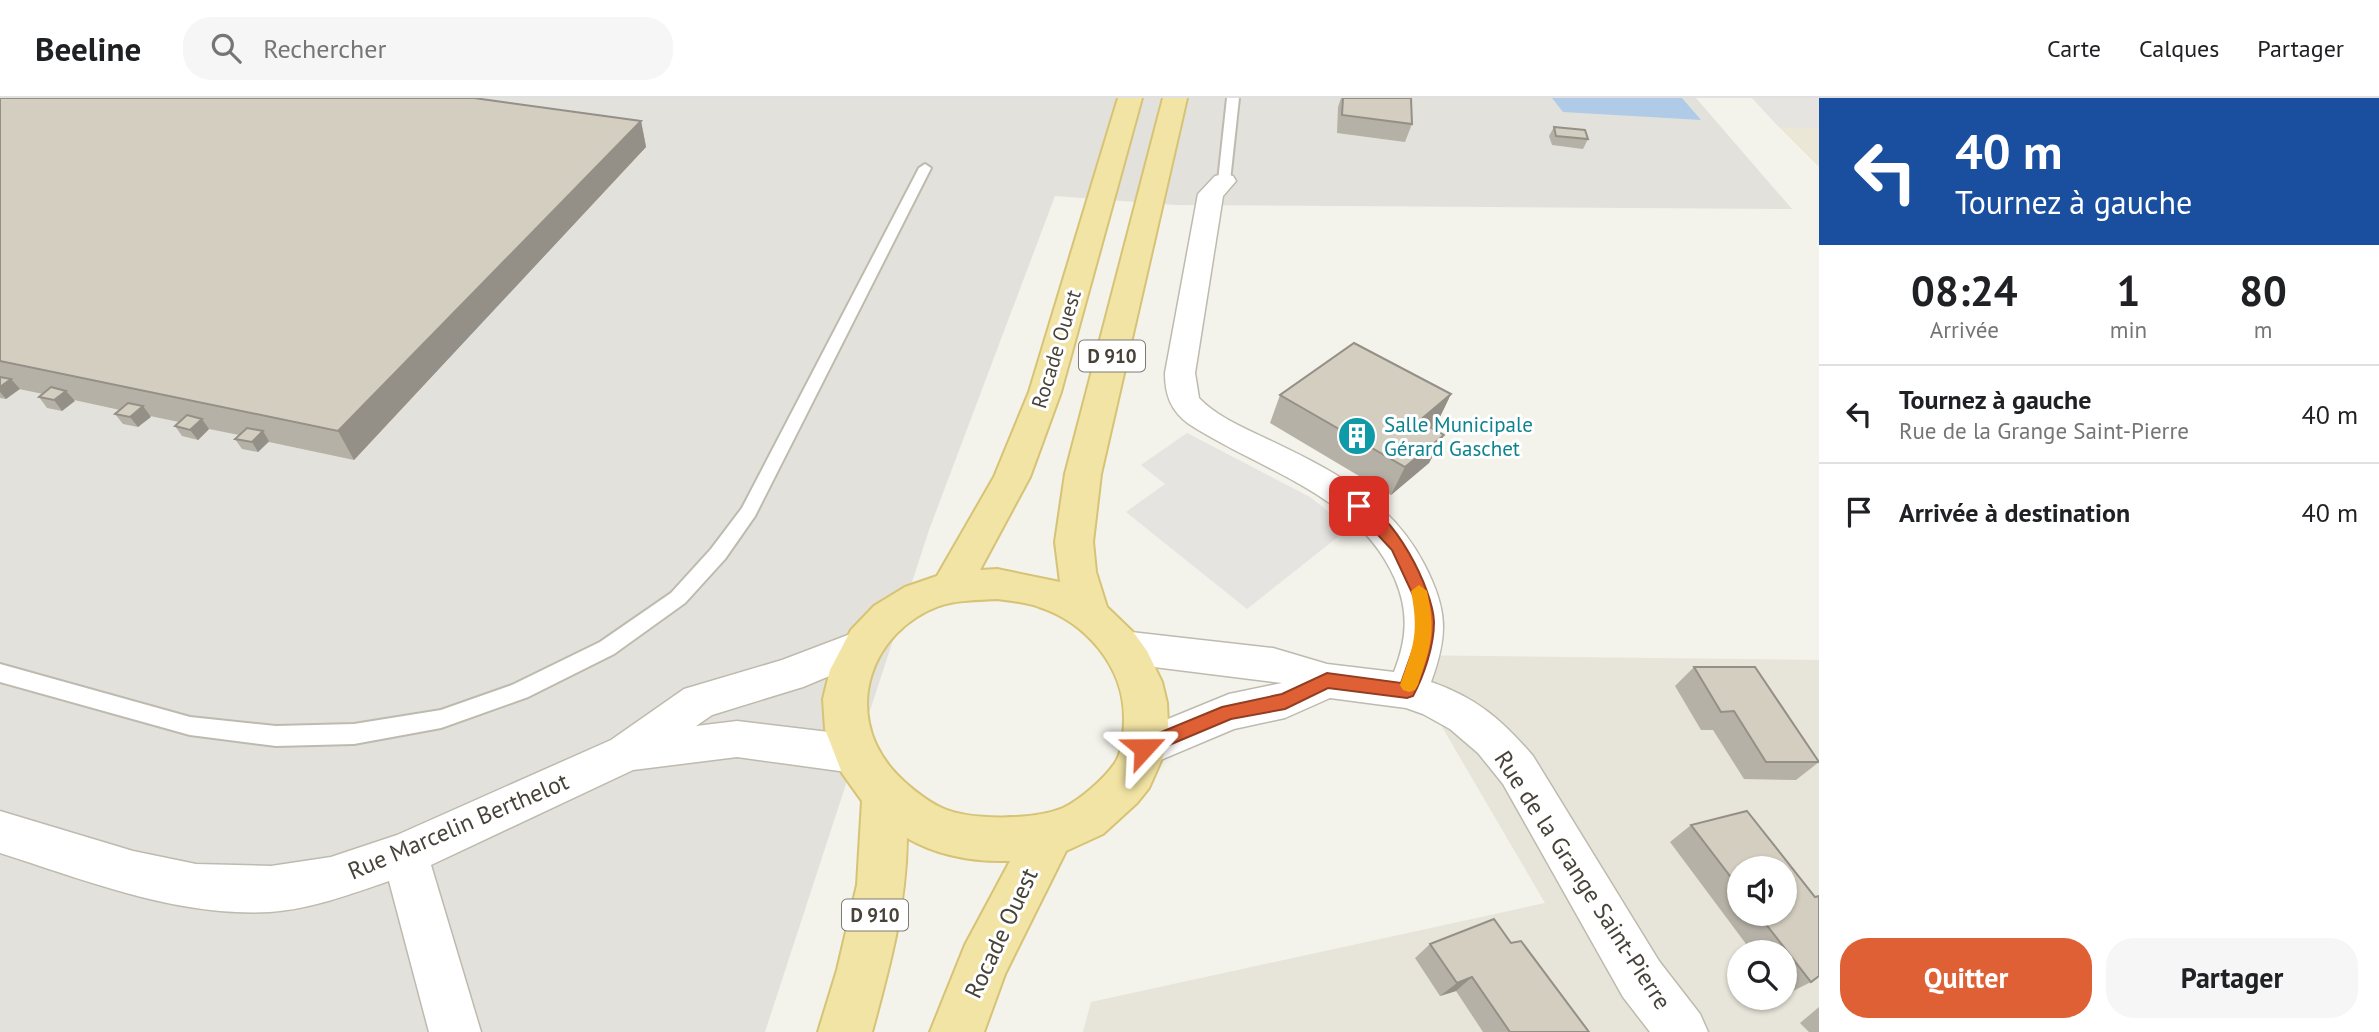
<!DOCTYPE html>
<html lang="fr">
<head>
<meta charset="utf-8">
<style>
  body { margin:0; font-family:"PT Sans",sans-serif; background:#f6f6f6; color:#202124; height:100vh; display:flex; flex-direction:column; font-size:26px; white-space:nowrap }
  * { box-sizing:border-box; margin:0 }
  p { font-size:23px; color:#757577 }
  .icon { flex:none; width:38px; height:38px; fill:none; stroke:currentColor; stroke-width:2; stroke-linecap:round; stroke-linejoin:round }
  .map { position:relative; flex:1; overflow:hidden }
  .details { display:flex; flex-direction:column; background:#fff; width:560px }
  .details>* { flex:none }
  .banner { background:#1a4fa0; color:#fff; overflow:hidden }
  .buttons { position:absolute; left:1727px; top:758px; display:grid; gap:14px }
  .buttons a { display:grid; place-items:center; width:70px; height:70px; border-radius:50%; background:#fff; box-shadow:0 2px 5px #0004; font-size:35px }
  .pin { position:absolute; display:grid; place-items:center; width:60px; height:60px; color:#fff; margin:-30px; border-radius:14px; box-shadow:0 4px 10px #0006 }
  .me { position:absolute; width:77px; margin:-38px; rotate:66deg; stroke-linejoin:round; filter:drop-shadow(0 0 5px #0008) }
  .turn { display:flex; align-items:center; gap:24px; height:147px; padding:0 21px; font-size:32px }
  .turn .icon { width:91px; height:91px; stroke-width:2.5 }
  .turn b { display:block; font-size:49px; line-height:60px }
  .eta { display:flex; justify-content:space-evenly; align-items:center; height:119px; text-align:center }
  .eta b { font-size:42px; font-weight:700; line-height:49px }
  .cta { display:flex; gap:14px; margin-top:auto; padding:14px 21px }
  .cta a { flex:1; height:80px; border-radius:28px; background:#e06035; color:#fff; font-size:28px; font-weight:700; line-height:80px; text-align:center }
  .cta a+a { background:#f6f6f6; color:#202124 }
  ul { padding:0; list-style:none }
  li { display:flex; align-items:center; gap:21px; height:98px; padding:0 21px; border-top:2px solid #e0e0e0 }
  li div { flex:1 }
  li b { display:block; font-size:26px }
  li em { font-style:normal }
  header { display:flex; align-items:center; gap:42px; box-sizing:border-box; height:98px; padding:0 35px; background:#fff; border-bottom:2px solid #e0e0e0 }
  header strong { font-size:33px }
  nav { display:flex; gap:38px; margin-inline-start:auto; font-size:24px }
  .search { width:490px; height:63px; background:#f6f6f6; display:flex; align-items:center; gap:18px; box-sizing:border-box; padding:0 24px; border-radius:28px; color:#757577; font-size:26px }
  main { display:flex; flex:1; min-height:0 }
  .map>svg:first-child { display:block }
</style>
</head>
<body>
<header>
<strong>Beeline</strong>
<div class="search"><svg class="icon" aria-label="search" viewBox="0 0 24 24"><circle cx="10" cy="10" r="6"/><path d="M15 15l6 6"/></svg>Rechercher</div>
<nav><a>Carte</a><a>Calques</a><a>Partager</a></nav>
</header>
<main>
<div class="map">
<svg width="1819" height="934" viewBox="0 0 1819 934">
  <rect width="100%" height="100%" fill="#f3f2eb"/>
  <path fill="#e7e4d9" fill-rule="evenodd" d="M1400 557 1819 562V934H1083L1091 904 1545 805ZM1740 770H1785V816H1740ZM1740 854H1785V900H1740Z"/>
  <path fill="#e3e1dc" d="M0 0H1696L1792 111 1176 107 1055 98 929 432 765 934H0Z"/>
  <path fill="#ebe7d6" d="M1752 0H1819V69L1779 29Z"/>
  <path fill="#e5e4e1" d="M1752 0H1819V31L1779 29Z
    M1187 335 1310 399 1349 430 1247 511 1126 414 1165 386 1141 367Z"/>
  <path fill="#afcbe8" d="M1552 0H1682L1701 22 1563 14Z"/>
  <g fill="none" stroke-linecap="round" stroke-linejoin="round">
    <defs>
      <path id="service" d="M1227 0H1239L1230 83 1224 87 1218 83Z
        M925 66 931 70 755 418 725 461 685 505 614 556 528 599 441 630 354 646 276 648 190 637 0 584V566L190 619 276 628 354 626 441 612 512 587 600 544 671 495 711 451 742 410 919 70Z"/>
      <path id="minor" d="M1224 76 1233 78 1236 83 1223 98 1195 275 1199 300C1216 318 1242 329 1263 339 1328 370 1390 400 1424 466 1448 512 1448 537 1431 584 1477 600 1502 622 1533 658L1659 863 1700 916 1708 934H1650L1623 899 1503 686 1478 655 1450 631 1423 616 1406 610 1330 600 1285 620 1234 631 1144 669 1129 663 1123 650 1129 637 1229 596 1282 585 1122 565 1108 560 1102 549 1108 538 1122 533 1273 550 1327 566 1394 574C1407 541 1409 514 1395 481 1358 396 1261 373 1189 326 1171 313 1165 297 1165 275L1198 96 1215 78Z
        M861 532 875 537 881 548 875 559 803 589 712 617 696 628 737 623 854 637 869 643 875 656 869 669 854 675 737 659 633 672 431 767 481 934H429L389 783C351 796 312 811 270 814 177 819 88 783 0 755V713L133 753 196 766 271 768 331 759 397 737 611 642 684 591 782 562Z"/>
      <path id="primary" d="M1118 0H1142L1061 294 1030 379 980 472 997 471 1060 484 1055 444 1065 376 1163 0H1187L1101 376 1093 444 1096 474 1107 509 1134 535 1147 553 1162 584 1167 605 1168 627 1164 656 1149 690 1137 705 1103 736 1066 753 1005 876 984 934H930L965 847 1010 763C975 764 938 758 907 740 906 809 890 868 872 934H818L837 872 857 787 862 703 842 675 825 631 823 601 830 572 851 532 874 508 905 489 937 478 994 379 1029 294ZM997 501C1011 503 1026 504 1039 509 1086 524 1124 569 1124 619 1124 633 1123 653 1115 665 1104 681 1080 702 1063 710 1034 722 970 723 942 710 926 703 904 685 892 671 843 614 870 534 939 508 957 502 978 502 997 501Z"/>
    </defs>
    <use href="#service" stroke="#bebaae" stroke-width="4"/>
    <use href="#minor" stroke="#bebaae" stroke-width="3"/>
    <use href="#primary" stroke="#d6c376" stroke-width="4"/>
    <use href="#service" fill="#fff" fill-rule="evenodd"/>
    <use href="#minor" fill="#fff" fill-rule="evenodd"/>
    <use href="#primary" fill="#f2e4a4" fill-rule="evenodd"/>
  </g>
  <path fill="#b6b1a6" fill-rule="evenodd" d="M0 0 641 23 646 49 354 362 269 344 258 354 242 351 235 341 239 337 209 331 198 342 182 338 175 328 179 324 150 318 138 329 123 326 115 316 120 312 74 302 62 313 47 310 39 299 43 296 19 291 6 301 0 300Z
    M1341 0H1411L1412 26 1405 44 1337 35 1338 9Z
    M1554 29 1588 41 1583 51 1552 47 1549 38Z
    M1451 296 1437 325 1431 330 1444 337 1429 365 1391 397 1270 325 1280 297Z
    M1694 569 1819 664 1796 682 1744 681 1713 632H1701L1675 588Z
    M1691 727 1815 799 1811 884 1785 897V854H1752L1670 744ZM1740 770 1785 816H1740Z
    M1511 845 1589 934H1483L1456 893 1440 898 1415 860 1430 846Z
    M1819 909V934H1809L1800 925Z"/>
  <path fill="#949087" d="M641 23 646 49 354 362 338 333Z
    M11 281 20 291 6 301 0 294V289Z
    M66 293 75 303 62 313 54 302Z
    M1451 296 1437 325 1405 351 1419 323Z
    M143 308 151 319 138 329 130 319Z
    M202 321 209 331 198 342 190 332Z
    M263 333 269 343 258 354 252 344Z
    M1444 337 1429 365 1391 397 1405 369Z
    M1472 879 1456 893 1440 898 1457 885Z"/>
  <path fill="#d4cec1" stroke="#949087" stroke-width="2" d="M0 0H474L641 23 338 333 0 263Z
    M1343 0H1411L1412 26 1342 17Z
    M1554 29 1585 32 1588 41 1556 38Z
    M1354 245 1451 296 1419 323 1444 337 1405 369 1280 297Z
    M0 279 11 281 0 289Z
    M51 289 66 293 54 302 39 299Z
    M128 305 143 308 130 319 115 316Z
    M187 317 202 321 190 332 175 328Z
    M247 330 263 333 252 344 235 341Z
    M1694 569H1755L1819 664H1766L1734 613 1721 614Z
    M1747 713 1815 799 1819 798V878L1811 884 1758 816H1785V770H1740V791L1691 727Z
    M1494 821 1511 845 1521 843 1589 934H1510L1472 879 1457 885 1430 846Z"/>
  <path fill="#e06035" stroke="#923e22" stroke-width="2" d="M1359 403C1393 413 1433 491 1434 524 1434 548 1424 577 1413 598L1407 600 1328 590 1285 611 1231 621 1150 655 1144 658 1137 655 1135 650 1137 644 1222 609 1282 596 1327 575 1401 585 1416 543 1417 524 1414 499 1392 452 1351 408Z"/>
  <path fill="#f59e0b" d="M1419 487 1427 493C1436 535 1431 547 1418 587L1415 592 1409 594 1403 592 1400 587C1414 547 1419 535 1411 493Z"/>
  <defs>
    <symbol id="building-disc" viewBox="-11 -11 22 22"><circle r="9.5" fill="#0f9aa8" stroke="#fff"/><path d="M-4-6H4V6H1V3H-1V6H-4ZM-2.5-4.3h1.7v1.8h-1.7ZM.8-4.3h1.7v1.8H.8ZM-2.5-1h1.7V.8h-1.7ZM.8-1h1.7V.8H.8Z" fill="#fff"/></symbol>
  </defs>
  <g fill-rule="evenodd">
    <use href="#building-disc" x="1335" y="316" width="44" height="44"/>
  </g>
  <g text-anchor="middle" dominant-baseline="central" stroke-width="6" stroke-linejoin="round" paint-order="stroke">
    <g fill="#fff" stroke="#7e7b74" stroke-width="2">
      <rect x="1079" y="242.5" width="66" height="31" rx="5"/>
      <rect x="842" y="801.5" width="66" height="31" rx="5"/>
    </g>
    <g font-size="19" font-weight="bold" fill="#474339">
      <text x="1112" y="258">D 910</text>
      <text x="875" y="817">D 910</text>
    </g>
    <g font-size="21" fill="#474339" stroke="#fff">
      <text transform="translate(1056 251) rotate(-73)">Rocade Ouest</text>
    </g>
    <g font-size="21" fill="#0d838f" stroke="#fff" text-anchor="start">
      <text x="1384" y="326">Salle Municipale<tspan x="1384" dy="24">Gérard Gaschet</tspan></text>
    </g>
    <g font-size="24" fill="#474339" stroke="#fff">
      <text transform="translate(458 728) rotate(-23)">Rue Marcelin Berthelot</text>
      <text transform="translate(1583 782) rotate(57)">Rue de la Grange Saint-Pierre</text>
      <text transform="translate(1001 835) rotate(-65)">Rocade Ouest</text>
    </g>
  </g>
</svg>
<div class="buttons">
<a><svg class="icon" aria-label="sound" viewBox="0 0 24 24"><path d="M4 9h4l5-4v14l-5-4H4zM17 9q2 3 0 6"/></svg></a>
<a><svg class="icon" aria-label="search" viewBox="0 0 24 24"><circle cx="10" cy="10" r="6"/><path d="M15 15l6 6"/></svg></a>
</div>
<div class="pin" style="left:1359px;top:408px;background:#d93025"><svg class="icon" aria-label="arrive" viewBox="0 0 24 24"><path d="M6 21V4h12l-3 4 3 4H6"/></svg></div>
<svg class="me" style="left:1144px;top:650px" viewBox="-20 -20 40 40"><path d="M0-17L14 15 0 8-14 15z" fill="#e06035" stroke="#fff" stroke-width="4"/></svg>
</div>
<section class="details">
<div class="banner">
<div class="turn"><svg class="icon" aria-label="left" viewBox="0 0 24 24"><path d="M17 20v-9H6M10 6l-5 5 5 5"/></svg><div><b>40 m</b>Tournez à gauche</div></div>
</div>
<div class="eta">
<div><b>08:24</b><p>Arrivée</p></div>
<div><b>1</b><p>min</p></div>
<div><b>80</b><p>m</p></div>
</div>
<ul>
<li><svg class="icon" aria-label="left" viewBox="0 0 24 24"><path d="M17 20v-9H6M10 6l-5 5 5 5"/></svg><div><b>Tournez à gauche</b><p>Rue de la Grange Saint-Pierre</p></div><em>40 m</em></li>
<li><svg class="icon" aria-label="arrive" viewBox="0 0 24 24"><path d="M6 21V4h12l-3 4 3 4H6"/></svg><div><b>Arrivée à destination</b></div><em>40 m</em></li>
</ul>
<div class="cta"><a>Quitter</a><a>Partager</a></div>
</section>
</main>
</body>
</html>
